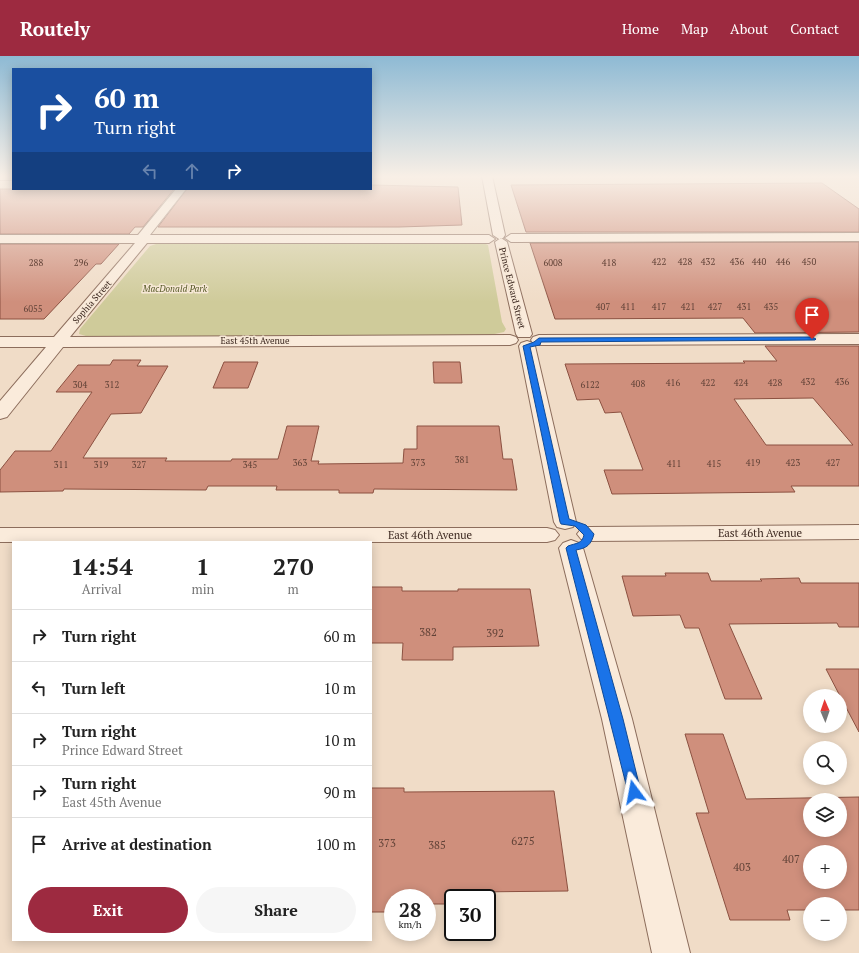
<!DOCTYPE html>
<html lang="en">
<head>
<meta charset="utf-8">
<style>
  body { margin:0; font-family:"PT Serif",serif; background:#f6f6f6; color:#222; height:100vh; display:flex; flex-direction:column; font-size:15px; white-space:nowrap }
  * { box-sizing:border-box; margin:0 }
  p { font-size:13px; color:#767676 }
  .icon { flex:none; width:22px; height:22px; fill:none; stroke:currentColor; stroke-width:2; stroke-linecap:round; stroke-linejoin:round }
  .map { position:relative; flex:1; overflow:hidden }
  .details { position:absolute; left:12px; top:485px; width:360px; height:400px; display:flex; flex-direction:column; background:#fff; border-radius:0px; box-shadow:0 2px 10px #0003 }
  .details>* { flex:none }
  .banner { position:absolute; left:12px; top:12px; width:360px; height:122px; border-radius:0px; box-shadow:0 2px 10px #0003; background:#1a4fa0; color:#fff; overflow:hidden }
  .needle { width:26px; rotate:358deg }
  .buttons { position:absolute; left:803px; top:633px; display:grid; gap:8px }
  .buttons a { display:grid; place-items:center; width:44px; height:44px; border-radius:50%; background:#fff; box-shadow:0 2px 10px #0003; font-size:20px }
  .speed { position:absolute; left:384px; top:833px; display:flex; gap:8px; font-size:20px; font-weight:700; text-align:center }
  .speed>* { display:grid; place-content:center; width:52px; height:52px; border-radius:50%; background:#fff; box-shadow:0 2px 10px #0003; line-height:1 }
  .speed small { font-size:10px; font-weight:400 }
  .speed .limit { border:2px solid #111; border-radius:6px; background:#fff; color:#111 }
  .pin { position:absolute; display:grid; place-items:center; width:34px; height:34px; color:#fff; margin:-41px -17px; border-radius:50% 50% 50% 0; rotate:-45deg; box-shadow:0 0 4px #0007 }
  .pin .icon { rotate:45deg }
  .me { position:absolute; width:44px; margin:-22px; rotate:347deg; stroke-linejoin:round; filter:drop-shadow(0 0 3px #0008) }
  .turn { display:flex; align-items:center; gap:14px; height:84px; padding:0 16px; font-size:18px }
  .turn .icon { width:52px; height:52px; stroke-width:2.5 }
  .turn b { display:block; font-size:28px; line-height:34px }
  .lanes { display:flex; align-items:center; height:38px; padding:0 16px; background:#0003; justify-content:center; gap:20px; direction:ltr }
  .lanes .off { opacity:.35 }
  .eta { display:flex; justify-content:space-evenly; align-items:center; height:68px; text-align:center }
  .eta b { font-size:24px; font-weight:700; line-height:28px }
  .cta { display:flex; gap:8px; margin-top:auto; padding:8px 16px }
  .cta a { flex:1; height:46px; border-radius:24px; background:#9d2a40; color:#fff; font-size:16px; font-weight:700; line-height:46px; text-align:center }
  .cta a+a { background:#f6f6f6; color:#222 }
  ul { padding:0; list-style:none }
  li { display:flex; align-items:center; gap:12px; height:52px; padding:0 16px; border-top:1px solid #e0e0e0 }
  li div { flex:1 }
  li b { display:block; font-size:15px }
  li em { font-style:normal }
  header { display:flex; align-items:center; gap:24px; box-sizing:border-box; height:56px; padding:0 20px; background:#9d2a40; color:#fff }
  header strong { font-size:19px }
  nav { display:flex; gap:22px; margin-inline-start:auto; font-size:14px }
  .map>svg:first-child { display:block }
</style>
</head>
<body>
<header>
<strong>Routely</strong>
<nav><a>Home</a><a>Map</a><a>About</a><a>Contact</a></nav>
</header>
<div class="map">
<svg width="859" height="897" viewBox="0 0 859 897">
  <rect width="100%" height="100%" fill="#f0dcc7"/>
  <path fill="#cfcb9a" d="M176 186H481L488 189 502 266 506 273 504 276 490 279 93 282 79 278 80 273 150 190 156 188Z"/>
  <path fill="#cf8f7c" stroke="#8c5141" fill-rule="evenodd" d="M822 127 859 153V176H526L511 129Z
    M371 129 458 131 462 169 399 171H158L187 133H371Z
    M0 133H174L143 171H135L129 178H0Z
    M859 186V276L755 277 743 262 555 263 530 187Z
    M0 188H119L101 208H96L44 263H0Z
    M765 290H859V430H791L795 436 612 438 604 414H643L621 356 605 357 599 343 577 344 565 308 745 307 743 305H777ZM813 342 853 389H766L734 343Z
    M113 304H141L137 310H168L141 357 111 358 83 402H167L165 405H231L232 403H278L287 370H319L311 405H319L318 408 403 407 404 393H417V370H499L503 403H512L517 434 374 433 373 437H339V434H276L277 430H208L206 434 64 433 63 435 0 436V414L15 395H51L92 336H56L78 309H110Z
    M224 306H258L248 332H213Z
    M433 306H460L462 327H434Z
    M665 517H708L711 525H762L760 523 799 522 801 527H859V571H839L837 567 729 568 762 643H725L699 572H685L680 559 633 560 622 520H666Z
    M371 531H402V535H458V533H530L539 590 453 591V604H402L403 587H371Z
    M826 613H859V676L840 640Z
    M685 678H723L746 743 859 741V854H840V848H810V854H787L790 864H730L696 757H709ZM810 744H840V774H810ZM810 796H840V826H810Z
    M371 732H404V736L554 735 568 835 472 836V842H453V848H427V842H393V856H371Z"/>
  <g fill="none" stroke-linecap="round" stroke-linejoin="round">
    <defs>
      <path id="minor" d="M0 120H13V124H0Z
        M482 120H492L505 179 503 182 499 183 493 179Z
        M176 133H186L150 179H489L495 183 489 187H147L70 281 510 279 516 281 518 284 516 287 510 289 63 291 7 361 0 363V345L46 291H0V281H54L135 187H0V179H138Z
        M859 177V185L511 186 505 182 511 178Z
        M501 182 507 186 532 278 530 281H518L516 278 495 186Z
        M859 278V288L539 289 533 287 531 284 533 281 539 279Z
        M527 285 533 287 535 290 576 466 573 471 565 473 557 471 554 466 519 290 521 287Z
        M859 469V483L589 485 581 483 577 478 581 473 589 471Z
        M0 472H547L555 474 559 479 555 484 547 486H0Z
        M571 484 579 487 583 492 632 663 690 897H652L602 663 559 492 563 487Z"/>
    </defs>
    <use href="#minor" stroke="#8c6d5c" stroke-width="2"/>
    <use href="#minor" fill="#faebdb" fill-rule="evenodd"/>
  </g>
  <linearGradient id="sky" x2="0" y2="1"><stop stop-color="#8ebad4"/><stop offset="0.49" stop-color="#f8efe6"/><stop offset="1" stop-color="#f8efe6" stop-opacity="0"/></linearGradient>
  <rect width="859" height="246" fill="url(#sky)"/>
  <path fill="#1a73e8" stroke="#114b97" d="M812 281 816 283 815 284 541 286 540 289 530 291 569 463 586 469 594 478C591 489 587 492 576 494L623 663 641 736 639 740 634 742 629 740 566 492 568 490C576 487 582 488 584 479L575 470 561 468 560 466 523 290 534 286 539 282Z"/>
  <g text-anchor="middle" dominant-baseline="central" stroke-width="3" stroke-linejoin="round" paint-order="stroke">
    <g font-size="9" fill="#614237">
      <text x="659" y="206">422</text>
      <text x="685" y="206">428</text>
      <text x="708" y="206">432</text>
      <text x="737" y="206">436</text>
      <text x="759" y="206">440</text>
      <text x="783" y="206">446</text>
      <text x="809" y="206">450</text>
      <text x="36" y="207">288</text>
      <text x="81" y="207">296</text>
      <text x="553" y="207">6008</text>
      <text x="609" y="207">418</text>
      <text x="603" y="251">407</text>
      <text x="628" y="251">411</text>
      <text x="659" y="251">417</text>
      <text x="688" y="251">421</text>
      <text x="715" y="251">427</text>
      <text x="744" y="251">431</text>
      <text x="771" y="251">435</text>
      <text x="33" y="253">6055</text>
      <text x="808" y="326">432</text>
      <text x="842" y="326">436</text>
      <text x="673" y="327">416</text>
      <text x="708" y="327">422</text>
      <text x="741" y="327">424</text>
      <text x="775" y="327">428</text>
      <text x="638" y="328">408</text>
      <text x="80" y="329">304</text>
      <text x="112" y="329">312</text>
      <text x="590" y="329">6122</text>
      <text x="462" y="404">381</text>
      <text x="300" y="407">363</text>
      <text x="418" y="407">373</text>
      <text x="753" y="407">419</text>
      <text x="793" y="407">423</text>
      <text x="833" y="407">427</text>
      <text x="674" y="408">411</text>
      <text x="714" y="408">415</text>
      <text x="61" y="409">311</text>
      <text x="101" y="409">319</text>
      <text x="139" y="409">327</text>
      <text x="250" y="409">345</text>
    </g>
    <g font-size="9" fill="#3c2820" stroke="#f7e8d7">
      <text transform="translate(512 232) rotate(76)">Prince Edward Street</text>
      <text transform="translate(92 246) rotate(-49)">Sophia Street</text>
      <text x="255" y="285">East 45th Avenue</text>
    </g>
    <g font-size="9" font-style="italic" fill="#565926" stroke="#f7e8d7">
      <text x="175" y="233">MacDonald Park</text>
    </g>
    <g font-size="11" fill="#3c2820" stroke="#f7e8d7">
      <text x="760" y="477">East 46th Avenue</text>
      <text x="430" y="479">East 46th Avenue</text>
    </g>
    <g font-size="11" fill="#614237">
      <text x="428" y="576">382</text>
      <text x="495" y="577">392</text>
      <text x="523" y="785">6275</text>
      <text x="387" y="787">373</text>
      <text x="437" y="789">385</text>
      <text x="791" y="803">407</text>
      <text x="742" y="811">403</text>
    </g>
  </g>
</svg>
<div class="buttons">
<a><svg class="needle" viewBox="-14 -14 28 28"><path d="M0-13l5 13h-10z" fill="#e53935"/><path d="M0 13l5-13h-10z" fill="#767676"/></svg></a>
<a><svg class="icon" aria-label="search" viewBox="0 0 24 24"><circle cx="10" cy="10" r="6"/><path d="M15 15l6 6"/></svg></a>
<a><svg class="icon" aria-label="layers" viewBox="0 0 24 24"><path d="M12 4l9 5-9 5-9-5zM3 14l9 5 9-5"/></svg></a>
<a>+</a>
<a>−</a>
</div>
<div class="speed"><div>28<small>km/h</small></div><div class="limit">30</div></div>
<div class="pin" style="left:812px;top:283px;background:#d93025"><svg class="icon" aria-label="arrive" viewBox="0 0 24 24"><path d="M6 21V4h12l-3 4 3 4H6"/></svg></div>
<svg class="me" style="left:634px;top:736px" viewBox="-20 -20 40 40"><path d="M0-17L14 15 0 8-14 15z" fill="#1a73e8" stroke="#fff" stroke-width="4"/></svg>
<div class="banner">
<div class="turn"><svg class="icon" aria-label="right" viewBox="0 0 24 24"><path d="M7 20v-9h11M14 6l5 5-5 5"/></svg><div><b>60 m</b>Turn right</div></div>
<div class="lanes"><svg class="icon off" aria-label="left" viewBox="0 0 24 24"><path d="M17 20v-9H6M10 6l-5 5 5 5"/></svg><svg class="icon off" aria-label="ahead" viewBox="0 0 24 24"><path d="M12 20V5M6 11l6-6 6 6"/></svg><svg class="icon" aria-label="right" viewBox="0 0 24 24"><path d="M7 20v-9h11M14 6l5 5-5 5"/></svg></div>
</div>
<section class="details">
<div class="eta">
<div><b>14:54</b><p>Arrival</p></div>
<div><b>1</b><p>min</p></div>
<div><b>270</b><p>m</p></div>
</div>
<ul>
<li><svg class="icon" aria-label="right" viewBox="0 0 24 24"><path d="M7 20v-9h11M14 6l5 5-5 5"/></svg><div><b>Turn right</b></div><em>60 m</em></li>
<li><svg class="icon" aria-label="left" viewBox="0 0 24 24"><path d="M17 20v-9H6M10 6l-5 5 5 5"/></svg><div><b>Turn left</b></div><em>10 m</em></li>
<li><svg class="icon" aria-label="right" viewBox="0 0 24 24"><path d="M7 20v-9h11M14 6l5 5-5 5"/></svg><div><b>Turn right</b><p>Prince Edward Street</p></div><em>10 m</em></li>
<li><svg class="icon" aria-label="right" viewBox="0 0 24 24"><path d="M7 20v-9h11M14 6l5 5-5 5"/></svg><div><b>Turn right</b><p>East 45th Avenue</p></div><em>90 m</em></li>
<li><svg class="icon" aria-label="arrive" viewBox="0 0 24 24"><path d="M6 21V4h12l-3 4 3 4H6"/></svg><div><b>Arrive at destination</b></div><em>100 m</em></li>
</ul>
<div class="cta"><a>Exit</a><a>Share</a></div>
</section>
</div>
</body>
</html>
